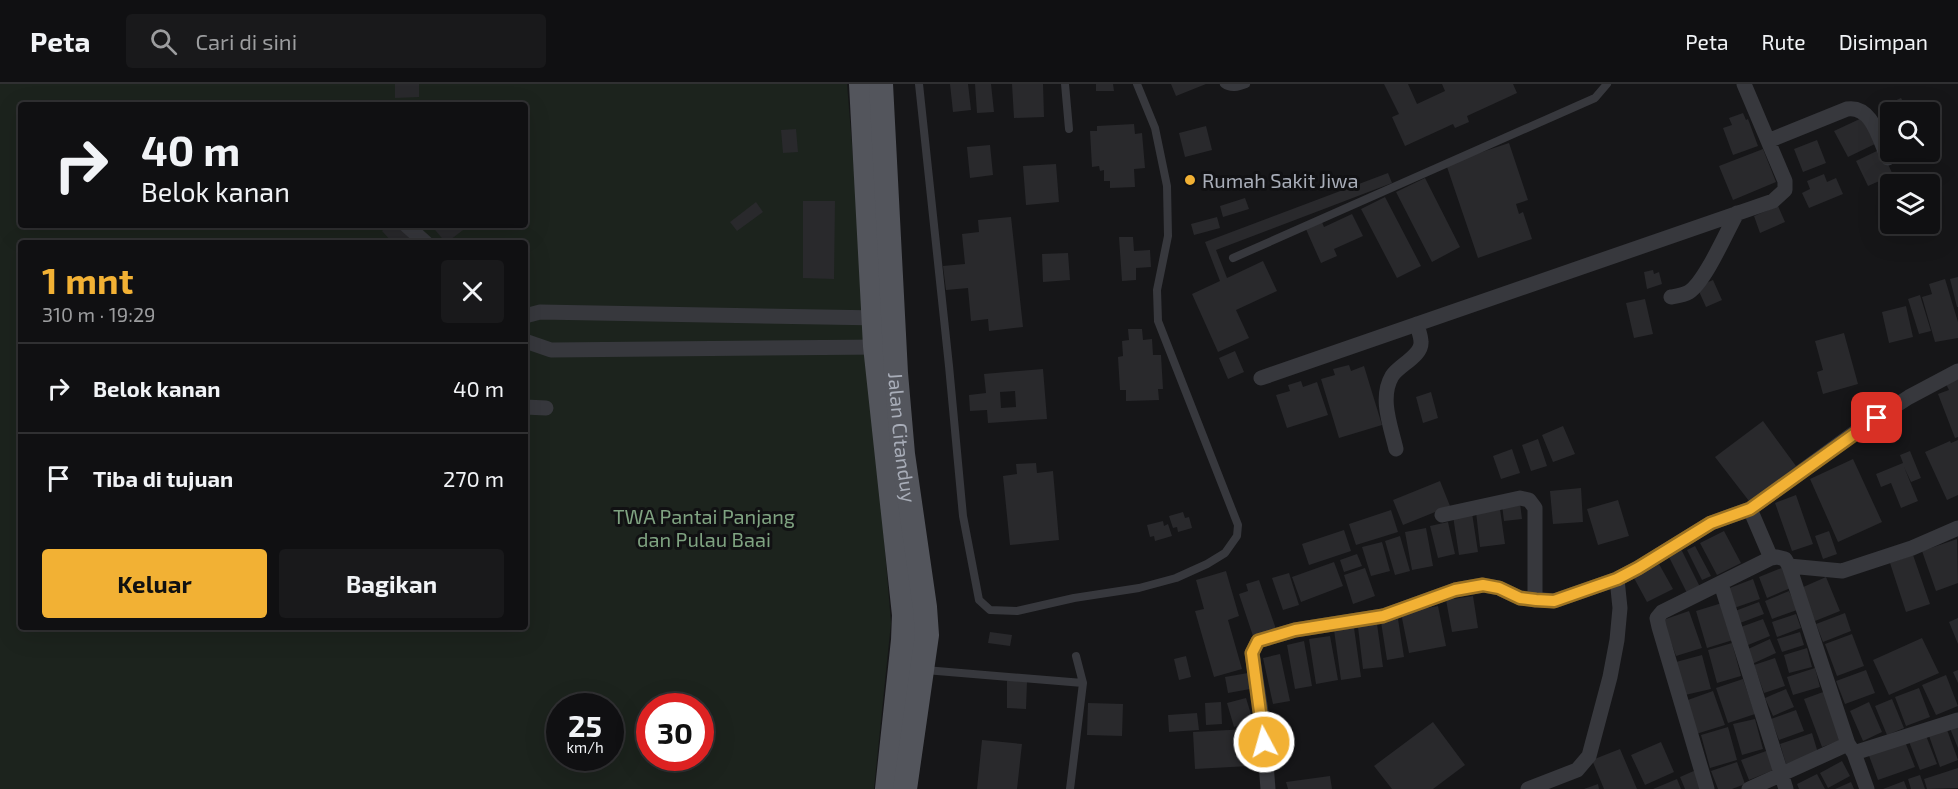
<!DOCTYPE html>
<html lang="id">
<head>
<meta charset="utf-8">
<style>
  body { margin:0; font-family:"Exo 2",sans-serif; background:#19191b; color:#f1f3f6; height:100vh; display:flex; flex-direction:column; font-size:22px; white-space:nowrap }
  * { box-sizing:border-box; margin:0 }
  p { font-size:20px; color:#9c9d9f }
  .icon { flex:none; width:33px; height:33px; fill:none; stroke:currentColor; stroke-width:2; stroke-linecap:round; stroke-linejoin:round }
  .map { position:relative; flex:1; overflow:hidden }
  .panel { position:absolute; left:18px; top:156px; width:510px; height:390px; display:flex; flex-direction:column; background:#101012; border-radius:6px; box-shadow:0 6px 24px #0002,0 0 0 2px #303032 }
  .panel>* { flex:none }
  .guide { position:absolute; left:18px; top:18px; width:510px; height:126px; border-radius:6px; box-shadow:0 6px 24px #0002,0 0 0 2px #303032; background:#101012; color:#f1f3f6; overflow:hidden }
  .fabs { position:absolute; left:1880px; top:18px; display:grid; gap:12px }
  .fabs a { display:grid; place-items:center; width:60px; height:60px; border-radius:6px; background:#101012; box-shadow:0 6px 24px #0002,0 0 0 2px #303032; font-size:30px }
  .speed { position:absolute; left:546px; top:609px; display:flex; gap:12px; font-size:30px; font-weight:700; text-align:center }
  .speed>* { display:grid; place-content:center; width:78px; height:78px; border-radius:50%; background:#101012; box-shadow:0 6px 24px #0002,0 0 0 2px #303032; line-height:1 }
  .speed small { font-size:15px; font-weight:400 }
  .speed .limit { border:9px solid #d22; background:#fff; color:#111 }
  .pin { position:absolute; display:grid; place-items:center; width:51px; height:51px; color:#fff; margin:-26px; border-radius:12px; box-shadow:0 3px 9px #0006 }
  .me { position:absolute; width:66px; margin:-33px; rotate:354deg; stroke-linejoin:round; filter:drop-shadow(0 0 4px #0008) }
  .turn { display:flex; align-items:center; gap:21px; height:126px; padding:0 24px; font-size:27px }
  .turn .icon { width:78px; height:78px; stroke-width:2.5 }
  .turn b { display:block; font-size:42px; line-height:51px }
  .round { display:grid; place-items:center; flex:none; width:63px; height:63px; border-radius:6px; background:#19191b }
  .overview { display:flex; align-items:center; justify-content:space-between; height:102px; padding:0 24px }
  h1 { font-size:36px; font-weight:700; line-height:45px; color:#f2b134 }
  .button { display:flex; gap:12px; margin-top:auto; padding:12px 24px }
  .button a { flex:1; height:69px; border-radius:6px; background:#f2b134; color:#111; font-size:24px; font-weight:700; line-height:69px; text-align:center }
  .button a+a { background:#19191b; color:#f1f3f6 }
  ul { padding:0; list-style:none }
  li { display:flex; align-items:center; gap:18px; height:90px; padding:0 24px; border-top:2px solid #303032 }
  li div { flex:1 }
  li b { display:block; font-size:22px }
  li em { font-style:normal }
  header { display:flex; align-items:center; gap:36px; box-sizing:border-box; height:84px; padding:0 30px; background:#101012; border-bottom:2px solid #303032 }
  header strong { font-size:28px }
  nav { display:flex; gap:33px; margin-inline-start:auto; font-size:21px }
  .search { width:420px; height:54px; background:#19191b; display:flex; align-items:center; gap:15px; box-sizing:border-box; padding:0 21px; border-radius:6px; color:#9c9d9f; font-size:22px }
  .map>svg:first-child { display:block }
</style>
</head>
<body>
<header>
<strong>Peta</strong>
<div class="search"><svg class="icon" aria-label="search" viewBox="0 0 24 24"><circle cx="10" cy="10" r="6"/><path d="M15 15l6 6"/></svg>Cari di sini</div>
<nav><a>Peta</a><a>Rute</a><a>Disimpan</a></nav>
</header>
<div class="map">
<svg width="1958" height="705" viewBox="0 0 1958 705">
  <rect width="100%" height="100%" fill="#161618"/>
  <path fill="#1c231d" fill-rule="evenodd" d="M0 0H847L891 539 874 705H0ZM21 21H525V141H21ZM21 159H525V543H21ZM560 622H610V674H560ZM650 622H700V674H650Z"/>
  <path fill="#29292c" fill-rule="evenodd" d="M395 0H419V13L395 14Z
    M950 0H968L971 26 953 28Z
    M975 0H991L994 28 977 29Z
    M1012 0H1043L1044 33 1014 34Z
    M1096 0H1113L1114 7H1096Z
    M1171 0H1206L1176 12Z
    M1384 0H1408L1417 20 1445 7 1442 0H1513L1517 9 1467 32 1469 38 1455 44 1453 40 1405 62 1392 33 1399 30Z
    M1901 14 1908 27 1889 28 1886 21Z
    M1743 29 1746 36 1748 35 1758 62 1733 71 1723 44 1732 41 1729 34Z
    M1864 33 1877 59 1848 73 1834 47Z
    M1134 40 1135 50 1142 49 1145 84 1134 85 1135 103 1110 104V97H1104V86L1100 87 1099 82 1092 83 1090 47H1097V42Z
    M1206 42 1212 66 1185 73 1179 49Z
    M796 45 798 68 783 69 781 46Z
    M1929 45 1939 62 1918 74 1915 68 1903 75 1899 68H1929Z
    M1817 56 1826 79 1803 88 1794 65Z
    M1509 59 1528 116 1516 120 1519 130 1523 128 1532 155 1478 174 1446 80Z
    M990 61 993 91 970 94 967 63Z
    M1763 65 1776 98 1733 116 1719 82Z
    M1881 65 1893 91 1868 102 1856 77Z
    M1056 80 1059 118 1026 121 1023 82Z
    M1388 89 1392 99 1216 166 1227 194 1263 177 1277 207 1236 226 1249 254 1218 268 1192 210 1220 197 1205 158Z
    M1824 90 1827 98 1836 94 1843 110 1809 124 1802 109 1810 105 1807 97Z
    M1425 94 1460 163 1432 178 1396 108Z
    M1385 113 1421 182 1397 194 1361 125Z
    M1245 114 1249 125 1223 133 1220 122Z
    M803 117H835L834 195 803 194Z
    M756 118 763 128 737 147 730 138Z
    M1778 122 1785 138 1760 149 1754 132Z
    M1352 130 1363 152 1334 165 1337 172 1321 179 1305 143 1321 136 1324 143Z
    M1011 133 1023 243 989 247 988 235 971 237 968 204 946 206 943 182 965 180 962 150 979 148 978 136Z
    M1217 133 1220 144 1194 151 1191 140Z
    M388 141H402L419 159H393L382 147Z
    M431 141H465L467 143 446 159Z
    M1119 153H1133L1134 167 1150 166 1151 183 1136 184V196L1122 197Z
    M1068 169 1070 196 1043 198 1042 170Z
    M1653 186 1654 190 1659 188 1662 200 1647 205 1644 188Z
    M1958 193V223H1957L1950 195Z
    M1945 195 1958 238V254L1935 258 1922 213 1932 210 1929 200Z
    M1713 196 1722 216 1706 223 1697 203Z
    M1920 211 1931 247 1919 250 1908 215Z
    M1645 215 1653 250 1634 254 1626 219Z
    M1906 222 1913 253 1889 259 1882 228Z
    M1128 245H1142L1143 256 1152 255 1153 271H1161L1163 305H1158L1159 316 1126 317V306H1120L1118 273 1123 272 1122 257 1129 256Z
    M1844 249 1858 300 1823 310 1817 288 1823 286 1815 257Z
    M1235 267 1244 288 1228 295 1219 274Z
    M1349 281 1351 287 1364 282 1382 341 1339 354 1321 295 1335 291 1333 285Z
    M1043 285 1047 335 988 339 987 326 970 327 969 311 986 309 984 290ZM1015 307 1016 323 1001 324 1000 308Z
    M1958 293V353L1955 354 1938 310 1949 306 1945 298Z
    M1301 297 1303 303 1317 298 1328 331 1287 344 1276 311 1290 307 1288 301Z
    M1431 308 1438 334 1423 339 1416 313Z
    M1763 337 1796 382 1749 417 1715 373Z
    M1563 342 1575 370 1553 378 1542 351Z
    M1538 355 1547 382 1531 387 1522 361Z
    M1958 356V411L1947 416 1925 368 1950 357 1951 359Z
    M1512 365 1520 389 1501 395 1493 372Z
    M1910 367 1921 394 1911 398 1904 383 1918 417 1901 424 1891 399 1881 403 1876 390 1903 379 1900 371Z
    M1853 375 1882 438 1838 458 1810 395Z
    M1036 379 1037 389 1053 387 1059 456 1010 461 1003 392 1017 390 1016 380Z
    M1440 397 1450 422 1403 441 1393 416Z
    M1581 404 1583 438 1553 440 1550 407Z
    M1796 411 1813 460 1792 467 1775 419Z
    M1618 416 1629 452 1598 461 1587 425Z
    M1520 419 1522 435 1504 437 1502 421Z
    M1500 425 1505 460 1480 463 1476 428Z
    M1391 426 1398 448 1356 461 1349 440Z
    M1183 428 1185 434 1189 433 1192 444 1178 448 1177 443 1173 444 1169 432Z
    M1472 429 1478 468 1459 471 1453 432Z
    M1163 437 1164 442 1168 440 1172 452 1155 457 1154 452 1150 453 1147 441Z
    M1448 438 1455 470 1438 474 1430 442Z
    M1426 444 1433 482 1412 486 1405 448Z
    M1344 446 1351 467 1309 481 1302 460Z
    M1724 447 1741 479 1717 491 1700 459Z
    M1829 447 1837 470 1823 475 1815 452Z
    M1400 452 1410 487 1395 491 1385 457Z
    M1957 455 1958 499 1936 507 1922 467Z
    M1382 458 1390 487 1371 492 1362 463Z
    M1695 462 1711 492 1702 496 1687 466Z
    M1681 465 1700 503 1687 509 1668 471Z
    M1357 470 1362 482 1344 488 1340 476Z
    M1913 471 1930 520 1906 528 1890 479Z
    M1334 478 1343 502 1301 518 1292 493Z
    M1659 480 1673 505 1647 518 1634 494Z
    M1784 483 1793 503 1767 514 1759 493Z
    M1365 484 1375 512 1353 520 1344 491Z
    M1226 487 1239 532 1228 536 1242 585 1214 593 1195 527 1204 525 1196 496Z
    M1289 489 1299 521 1283 526 1272 494Z
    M1826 493 1840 527 1815 537 1801 504Z
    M1753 495 1760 515 1734 524 1727 505Z
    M1259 496 1276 545 1253 552 1239 510 1248 507 1246 500Z
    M1789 507 1797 526 1772 535 1765 517Z
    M1473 512 1478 544 1452 548 1446 516Z
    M1759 518 1764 530 1740 539 1735 527Z
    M1722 519 1733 556 1707 564 1696 527Z
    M1438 522 1446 562 1409 569 1401 529Z
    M1689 527 1702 564 1676 572 1663 536Z
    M1845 529 1851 547 1823 558 1816 540Z
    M1796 530 1801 544 1777 553 1772 538Z
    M1958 534V560L1949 538Z
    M1398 535 1404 573 1387 576 1381 538Z
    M1763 535 1770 552 1748 561 1741 543Z
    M1377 540 1383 583 1363 585 1358 543Z
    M1354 544 1361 593 1341 596 1334 546Z
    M990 548 1012 551 1010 562 988 559Z
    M1800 548 1804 561 1782 568 1777 555Z
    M1852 550 1864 582 1837 592 1825 560Z
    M1330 552 1338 596 1316 600 1309 555Z
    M1922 554 1939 589 1889 611 1873 576Z
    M1770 555 1776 569 1752 580 1746 566Z
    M1304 557 1312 602 1295 605 1287 561Z
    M1732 559 1741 592 1717 599 1708 566Z
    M1807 564 1812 583 1789 589 1784 571Z
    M1280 570 1290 617 1273 620 1263 574Z
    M1702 571 1711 605 1685 611 1676 578Z
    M1186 572 1191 593 1179 596 1174 575Z
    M1775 574 1785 602 1764 609 1754 581Z
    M1815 584 1820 603 1793 611 1787 593Z
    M1866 586 1875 609 1845 620 1836 597Z
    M1958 586V599L1953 588Z
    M1248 589 1250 605 1228 609 1225 593Z
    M1946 591 1958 622 1936 631 1922 601Z
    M1743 595 1755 630 1728 639 1716 604Z
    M1007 597H1027L1026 625 1007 624Z
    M1919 604 1930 633 1906 642 1895 613Z
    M1786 605 1794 623 1773 632 1765 614Z
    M1713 607 1725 641 1696 650 1685 617Z
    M1826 607 1844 655 1822 663 1804 615Z
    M1246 614 1253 637 1234 643 1227 619Z
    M1892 615 1904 644 1887 651 1875 622Z
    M1221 618 1222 640 1206 641 1205 619Z
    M1869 618 1882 648 1863 657 1850 627Z
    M1088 619 1123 620 1122 652 1087 651Z
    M1796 626 1804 647 1779 656 1771 635Z
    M1197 629 1199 646 1169 648 1168 631Z
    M1755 635 1763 665 1742 671 1733 640Z
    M1433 638 1465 681 1433 705H1392L1374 682Z
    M1958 639V664L1949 642Z
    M1728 643 1737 676 1710 684 1701 651Z
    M1946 643 1958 676 1940 683 1928 649Z
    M1247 645 1249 682 1195 685 1193 648Z
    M1812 649 1818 669 1786 680 1780 660Z
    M1925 649 1937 680 1920 686 1908 655Z
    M1904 655 1915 683 1878 696 1868 669Z
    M982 656 1022 660 1017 705H977Z
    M1661 658 1674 688 1645 701 1631 671Z
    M1620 665 1637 705H1604L1592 676Z
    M1769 666 1776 685 1749 696 1741 676Z
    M1842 677 1850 692 1828 704 1820 689Z
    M1737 678 1745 700 1732 705H1718L1711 687Z
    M1958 684V704L1927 705 1924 695Z
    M1696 686 1703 705H1685L1680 693Z
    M1817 690 1825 705H1799L1797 700Z
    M1920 691 1925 705H1911L1908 695Z
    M1330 692 1332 705H1288L1286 698Z
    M1677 695 1681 705H1653Z
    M1904 697 1907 705H1883Z
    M1851 698 1854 705H1835Z
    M1598 700 1599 705H1584Z"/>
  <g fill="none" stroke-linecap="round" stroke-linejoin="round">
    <path stroke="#37383d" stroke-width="8" d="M919 0 949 282 963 432 979 516 990 526 1017 527 1074 514 1139 504 1176 494 1207 480 1225 469 1237 452 1238 441 1158 237 1157 206 1168 152 1167 102 1155 44 1137 0
      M1065 0 1069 45
      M1224 0C1231 5 1238 3 1246 0
      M1233 174 1595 14 1607 0
      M925 586 1083 599
      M1070 705 1083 599 1076 572"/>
    <path stroke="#37383d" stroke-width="15" d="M1768 57 1847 25C1872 21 1879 55 1888 74
      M406 141 426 159
      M1671 213C1677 212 1684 211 1689 208 1705 198 1727 147 1737 129
      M525 232 540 228 881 234
      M525 257 551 266 883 263
      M1261 294 1773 117 1785 106V97L1744 0
      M525 323 546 324
      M1396 365C1391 343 1379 314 1392 292 1399 281 1422 272 1421 258 1421 252 1418 246 1417 240
      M1750 425 1771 474
      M1442 431 1520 414 1529 416 1535 424V516
      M1789 482 1848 660 1854 669 1867 705
      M1721 500 1786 705
      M1854 669 1958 636
      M1268 705 1263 641 1252 569 1258 557 1295 546 1383 532 1455 506 1483 501 1499 504 1520 514 1554 517 1617 495 1638 484 1711 439 1750 425 1861 344 1909 313 1958 287
      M1528 705 1577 686 1589 672 1610 593 1617 556 1620 524 1617 495
      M1707 705 1659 543 1657 534 1662 528 1771 474 1777 473 1785 475 1789 482 1842 487 1912 464 1958 444
      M1749 705 1848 660"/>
    <g stroke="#53555c" stroke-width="24">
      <path d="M861 0 875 262 904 531 903 556 887 705"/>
      <path id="s1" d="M881 0 896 289 903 370 925 523 927 551 905 705"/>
    </g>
  </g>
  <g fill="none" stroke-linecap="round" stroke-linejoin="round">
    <defs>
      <path id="route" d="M1264 658 1252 569 1258 557 1295 546 1383 532 1455 506 1483 501 1499 504 1520 514 1536 516 1554 517 1574 510 1617 495 1638 484 1711 439 1750 425 1877 334"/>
    </defs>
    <use href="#route" stroke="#9d7322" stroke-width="15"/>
    <use href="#route" stroke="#f2b134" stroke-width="10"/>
  </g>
  <circle fill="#f2b134" stroke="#111113" stroke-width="2" cx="1190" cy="96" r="6"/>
  <g text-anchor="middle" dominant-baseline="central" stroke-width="6" stroke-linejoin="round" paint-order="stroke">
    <g font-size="20" fill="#a8adb8" stroke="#111113" text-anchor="start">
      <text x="1202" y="96">Rumah Sakit Jiwa</text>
    </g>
    <g font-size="20" fill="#a8adb8" stroke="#111113">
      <text stroke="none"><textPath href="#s1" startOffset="354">Jalan Citanduy</textPath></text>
    </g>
    <g font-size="20" fill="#7fa381" stroke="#111113">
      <text x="704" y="432">TWA Pantai Panjang<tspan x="704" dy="23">dan Pulau Baai</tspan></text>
    </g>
  </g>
</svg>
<div class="fabs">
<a><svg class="icon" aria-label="search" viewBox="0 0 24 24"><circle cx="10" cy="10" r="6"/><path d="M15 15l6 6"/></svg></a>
<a><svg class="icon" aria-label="layers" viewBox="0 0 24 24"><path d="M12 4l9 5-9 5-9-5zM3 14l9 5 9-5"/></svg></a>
</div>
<div class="speed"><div>25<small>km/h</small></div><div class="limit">30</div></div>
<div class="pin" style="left:1877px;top:334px;background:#d93025"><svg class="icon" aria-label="arrive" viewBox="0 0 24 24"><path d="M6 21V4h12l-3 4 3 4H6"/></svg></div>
<svg class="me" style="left:1264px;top:658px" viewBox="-20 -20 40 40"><circle r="17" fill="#f2b134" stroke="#fff" stroke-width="3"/><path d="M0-11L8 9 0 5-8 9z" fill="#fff"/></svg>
<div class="guide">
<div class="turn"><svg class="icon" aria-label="right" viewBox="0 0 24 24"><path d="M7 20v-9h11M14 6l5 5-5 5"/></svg><div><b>40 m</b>Belok kanan</div></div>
</div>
<section class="panel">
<div class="overview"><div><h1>1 mnt</h1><p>310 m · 19:29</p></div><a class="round"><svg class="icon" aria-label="close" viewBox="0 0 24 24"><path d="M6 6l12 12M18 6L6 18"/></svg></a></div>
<ul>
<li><svg class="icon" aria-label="right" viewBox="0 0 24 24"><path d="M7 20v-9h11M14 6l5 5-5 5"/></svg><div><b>Belok kanan</b></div><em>40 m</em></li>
<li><svg class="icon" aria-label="arrive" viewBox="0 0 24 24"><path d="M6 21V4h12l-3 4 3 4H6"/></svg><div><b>Tiba di tujuan</b></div><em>270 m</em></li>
</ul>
<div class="button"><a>Keluar</a><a>Bagikan</a></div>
</section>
</div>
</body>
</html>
